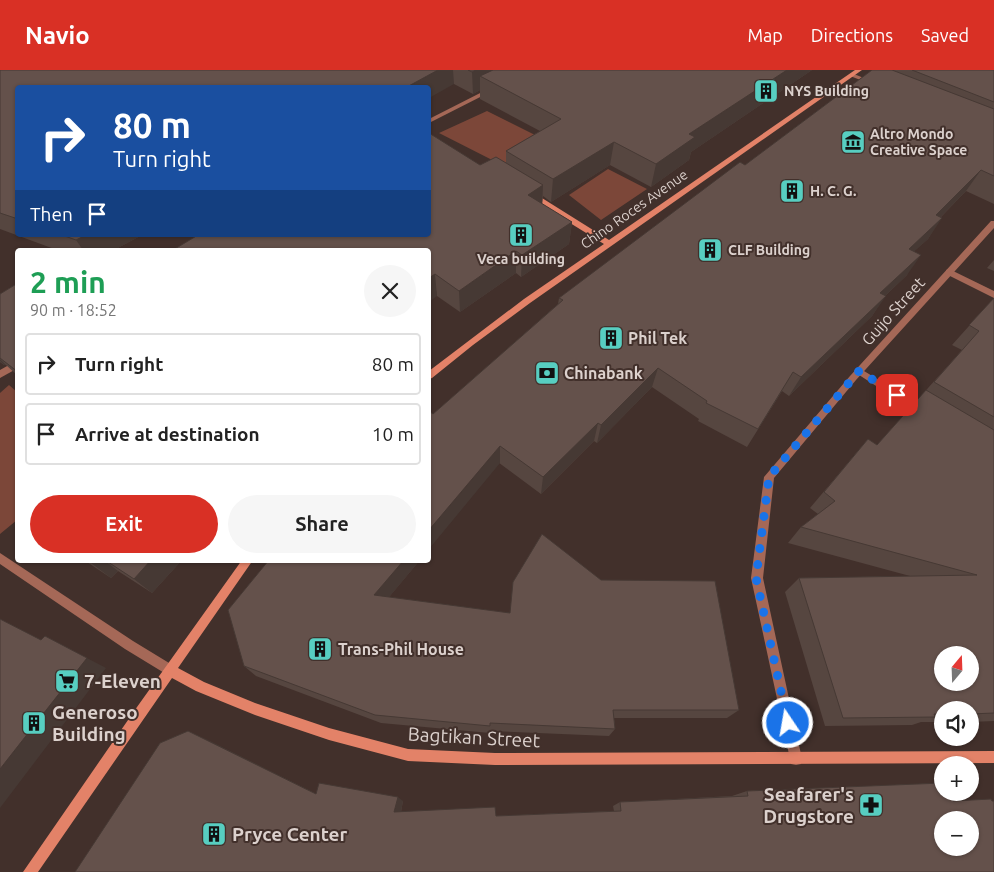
<!DOCTYPE html>
<html lang="en">
<head>
<meta charset="utf-8">
<style>
  body { margin:0; font-family:Ubuntu,sans-serif; background:#f6f6f6; color:#222; height:100vh; display:flex; flex-direction:column; font-size:19px; white-space:nowrap }
  * { box-sizing:border-box; margin:0 }
  p { font-size:16px; color:#767676 }
  .icon { flex:none; width:28px; height:28px; fill:none; stroke:currentColor; stroke-width:2; stroke-linecap:round; stroke-linejoin:round }
  .map { position:relative; flex:1; overflow:hidden }
  .details { position:absolute; left:15px; top:178px; width:416px; height:315px; display:flex; flex-direction:column; background:#fff; border-radius:5px; box-shadow:0 1px 4px #0004 }
  .details>* { flex:none }
  .banner { position:absolute; left:15px; top:15px; width:416px; height:152px; border-radius:5px; box-shadow:0 1px 4px #0004; background:#1a4fa0; color:#fff; overflow:hidden }
  .needle { width:32px; rotate:19deg }
  .tools { position:absolute; left:934px; top:576px; display:grid; gap:10px }
  .tools a { display:grid; place-items:center; width:45px; height:45px; border-radius:50%; background:#fff; box-shadow:0 1px 4px #0004; font-size:25px }
  .pin { position:absolute; display:grid; place-items:center; width:42px; height:42px; color:#fff; margin:-21px; border-radius:10px; box-shadow:0 2px 8px #0006 }
  .me { position:absolute; width:55px; margin:-28px; rotate:348deg; stroke-linejoin:round; filter:drop-shadow(0 0 4px #0008) }
  .turn { display:flex; align-items:center; gap:18px; height:105px; padding:0 15px; font-size:22px }
  .turn .icon { width:65px; height:65px; stroke-width:2.5 }
  .turn b { display:block; font-size:35px; line-height:42px }
  .then { display:flex; align-items:center; height:48px; padding:0 15px; background:#0003; gap:10px; font-size:19px }
  .round { display:grid; place-items:center; flex:none; width:52px; height:52px; border-radius:26px; background:#f6f6f6 }
  .overview { display:flex; align-items:center; justify-content:space-between; height:85px; padding:0 15px }
  h1 { font-size:30px; font-weight:700; line-height:38px; color:#1e9e55 }
  .button { display:flex; gap:10px; margin-top:auto; padding:10px 15px }
  .button a { flex:1; height:58px; border-radius:30px; background:#d93025; color:#fff; font-size:20px; font-weight:700; line-height:58px; text-align:center }
  .button a+a { background:#f6f6f6; color:#222 }
  ul { padding:0; list-style:none }
  li { display:flex; align-items:center; gap:15px; height:62px; margin:0 10px 8px; padding:0 5px; border:2px solid #e0e0e0; border-radius:5px }
  li div { flex:1 }
  li b { display:block; font-size:19px }
  li em { font-style:normal }
  header { display:flex; align-items:center; gap:30px; box-sizing:border-box; height:70px; padding:0 25px; background:#d93025; color:#fff }
  header strong { font-size:24px }
  nav { display:flex; gap:28px; margin-inline-start:auto; font-size:18px }
  .map>svg:first-child { display:block }
</style>
</head>
<body>
<header>
<strong>Navio</strong>
<nav><a>Map</a><a>Directions</a><a>Saved</a></nav>
</header>
<div class="map">
<svg width="994" height="802" viewBox="0 0 994 802">
  <rect width="100%" height="100%" fill="#42302b"/>
  <path fill="#7c4739" d="M487 41 541 68 502 95 439 63Z
    M608 99 647 119 601 150 569 125Z
    M9 315 17 322V450L0 464V323Z"/>
  <g fill="none" stroke-linecap="round" stroke-linejoin="round">
    <path fill="#a56857" fill-rule="evenodd" d="M850 4H854L876 13 871 14 850 6Z
      M949 199 994 221V228L946 204V200Z
      M859 298 927 339 929 342 927 345H921L856 303 854 301 856 299Z"/>
    <path fill="#a56857" fill-rule="evenodd" d="M492 17 495 19 494 20 429 53V49Z
      M991 151H994V158L856 310 774 408 763 508 802 689 801 694 796 695 791 694 790 689 751 508 764 407 850 306Z
      M18 290V298L0 308V300Z
      M0 483 133 571 174 596 176 600 174 604 170 606 166 604 125 579 0 494Z"/>
    <path fill="#e38268" fill-rule="evenodd" d="M855 0H862L530 233 473 275 432 308 429 309V301L524 229 604 174 528 127V123H534L609 170Z
      M242 490H253L178 598 204 612 255 633 329 658 408 679 495 683 994 681V693L495 695 408 691 329 670 255 645 196 621 172 608 38 802H23L137 637Z"/>
  </g>
  <path fill="#564640" d="M0 0H812L691 82 689 90 651 117 610 95 551 132 543 126 542 134 572 152 569 174 521 207 516 203 460 242 437 226 429 180 480 95 506 93V81L540 61 480 29V20L473 24 454 14 18 18V165H142L114 180H57L0 159Z
    M872 0H994V134L966 121 941 147 928 169 914 181 907 205 885 226 872 246 789 326 782 321 747 377 698 351 699 349 652 317 597 373 594 371 541 424 433 344 558 234 559 228 745 95Z
    M994 190V201L987 198Z
    M18 213V306L6 295H4L0 292V224Z
    M994 228V651L970 652V640H942V652H921L912 655 825 656 785 522 799 508 910 506 788 473 801 457 818 444 810 438 868 369 877 375 962 280 952 275Z
    M84 490H182L152 523 118 501 111 508Z
    M420 490 389 527 739 640 727 648H614L615 659 609 666 490 661V663L381 653 256 606 244 596Z
    M188 661 316 724 403 731 401 742 496 746 614 741 613 736 620 732 732 726 747 721 942 713 75 802Z"/>
  <path fill="#463934" d="M438 0H453L454 14 429 28V18H405Z
    M476 0H520L480 6V20L473 24 472 2Z
    M787 0H812L691 82 689 90 651 117 656 94 689 64Z
    M614 72 610 95 551 132 553 109Z
    M981 100 966 121 922 166 936 145Z
    M543 115 542 138 528 125Z
    M942 148 928 169 895 199 909 179Z
    M572 152 569 174 521 207 522 185Z
    M86 165H142L114 180H83L76 170Z
    M516 181V203L460 242 459 221Z
    M921 185 907 205 867 243 880 223Z
    M435 204 437 226 429 232V208Z
    M886 226 872 246 789 326 801 307Z
    M0 289 6 295H4L0 291Z
    M658 298 652 317 597 373 601 355Z
    M598 353 594 371 541 424 543 407Z
    M500 376V393L429 479V460Z
    M94 490H104L118 501 111 508 91 493Z
    M151 490H182L152 523 134 509Z
    M404 490H420L380 538 374 525Z
    M87 588 106 598 0 738V699Z
    M188 661 206 669 327 729 316 724Z
    M398 727 403 731 400 746 394 742Z"/>
  <path fill="#64514b" stroke="#463934" fill-rule="evenodd" d="M0 0H438L405 18H18V149L0 143Z
    M468 0H476L472 2Z
    M493 0H787L689 64 695 67 656 94 614 72 553 109 506 81 561 49 480 6Z
    M872 0H892L994 39V106L981 100 936 145 942 148 909 179 921 185 880 223 886 226 801 307 793 302 758 359 706 333 707 331 658 298 601 355 598 353 543 407 500 376 429 460V341L433 344 563 230 559 228 740 92 745 95Z
    M912 0H994V32Z
    M429 63 480 95 496 87 543 115 528 125 572 152 522 185 516 181 459 221 435 204 429 208V180H173L198 165H429Z
    M62 165H86L76 170Z
    M18 213V302L0 288V224Z
    M994 228V347L934 312 979 261 969 255Z
    M926 320 994 360V643L970 644V640H942V644H934L935 647 843 648 799 508 977 505 801 457 835 431 824 422 868 369 877 375ZM942 585H970V612H942Z
    M542 464 601 510 715 511 739 640H613L615 659 490 653V656L375 645 244 596 228 540 269 490H404L374 525 510 543 513 512Z
    M86 490H94L91 493Z
    M105 490H151L134 509Z
    M0 549 41 570 45 566 87 588 0 699Z
    M188 661 316 724 319 713 398 727 394 742 495 737 496 746 621 741 620 732 748 726 747 721 942 713V722H949L953 731 991 729 992 731H994V802H75L160 673ZM942 750H970V778H942Z"/>
  <g fill="none" stroke-linecap="round" stroke-linejoin="round">
    <path stroke="#1a73e8" stroke-width="9" stroke-dasharray="0 16.2" d="M788 653 756 508 769 407 859 301 897 325"/>
  </g>
  <defs>
    <symbol id="building-square" viewBox="-11 -11 22 22"><rect x="-9" y="-9" width="18" height="18" rx="4" fill="#57cec1" stroke="#42302b"/><path d="M-4-6H4V6H1V3H-1V6H-4ZM-2.5-4.3h1.7v1.8h-1.7ZM.8-4.3h1.7v1.8H.8ZM-2.5-1h1.7V.8h-1.7ZM.8-1h1.7V.8H.8Z" fill="#111"/></symbol>
    <symbol id="museum-square" viewBox="-11 -11 22 22"><rect x="-9" y="-9" width="18" height="18" rx="4" fill="#57cec1" stroke="#42302b"/><path d="M0-6L6-3V-2H-6V-3ZM-5-1h2V3h-2ZM-1-1h2V3h-2ZM3-1h2V3H3ZM-6 4H6V6H-6Z" fill="#111"/></symbol>
    <symbol id="bank-square" viewBox="-11 -11 22 22"><rect x="-9" y="-9" width="18" height="18" rx="4" fill="#57cec1" stroke="#42302b"/><path d="M-6-4H6V4H-6ZM0-2.3a2.3 2.3 0 1 0 0 4.6a2.3 2.3 0 1 0 0-4.6Z" fill="#111"/></symbol>
    <symbol id="supermarket-square" viewBox="-11 -11 22 22"><rect x="-9" y="-9" width="18" height="18" rx="4" fill="#57cec1" stroke="#42302b"/><path d="M-6-5.5h2.5l.6 2H6L4.5 2H-2.5L-4.4-4H-6ZM-1.5 3.2a1.3 1.3 0 1 0 .1 0ZM3 3.2a1.3 1.3 0 1 0 .1 0Z" fill="#111"/></symbol>
    <symbol id="pharmacy-square" viewBox="-11 -11 22 22"><rect x="-9" y="-9" width="18" height="18" rx="4" fill="#57cec1" stroke="#42302b"/><path d="M-2-6h4v4h4v4h-4v4h-4v-4h-4v-4h4Z" fill="#111"/></symbol>
  </defs>
  <g fill-rule="evenodd">
    <use href="#building-square" x="752" y="7" width="28" height="28"/>
    <use href="#museum-square" x="839" y="58" width="28" height="28"/>
    <use href="#building-square" x="778" y="107" width="28" height="28"/>
    <use href="#building-square" x="507" y="151" width="28" height="28"/>
    <use href="#building-square" x="696" y="166" width="28" height="28"/>
    <use href="#building-square" x="597" y="254" width="28" height="28"/>
    <use href="#bank-square" x="533" y="289" width="28" height="28"/>
    <use href="#building-square" x="306" y="565" width="28" height="28"/>
    <use href="#supermarket-square" x="53" y="597" width="28" height="28"/>
    <use href="#building-square" x="20" y="639" width="28" height="28"/>
    <use href="#pharmacy-square" x="857" y="721" width="28" height="28"/>
    <use href="#building-square" x="200" y="750" width="28" height="28"/>
  </g>
  <g text-anchor="middle" dominant-baseline="central" stroke-width="4" stroke-linejoin="round" paint-order="stroke">
    <g font-size="14" font-weight="bold" fill="#dcd1cd" stroke="#42302b" text-anchor="start">
      <text x="784" y="21">NYS Building</text>
      <text x="870" y="64">Altro Mondo<tspan x="870" dy="16">Creative Space</tspan></text>
      <text x="810" y="121">H. C. G.</text>
      <text x="728" y="180">CLF Building</text>
      <text x="521" y="189" text-anchor="middle">Veca building</text>
    </g>
    <g font-size="14" fill="#dcd1cd" stroke="#42302b">
      <text transform="translate(634 139) rotate(-35)">Chino Roces Avenue</text>
    </g>
    <g font-size="16" fill="#dcd1cd" stroke="#42302b">
      <text transform="translate(893 241) rotate(-48)">Guijo Street</text>
    </g>
    <g font-size="16" font-weight="bold" fill="#dcd1cd" stroke="#42302b" text-anchor="start">
      <text x="628" y="268">Phil Tek</text>
      <text x="564" y="303">Chinabank</text>
      <text x="338" y="579">Trans-Phil House</text>
    </g>
    <g font-size="19" font-weight="bold" fill="#dcd1cd" stroke="#42302b" text-anchor="start">
      <text x="84" y="611">7-Eleven</text>
      <text x="52" y="642">Generoso<tspan x="52" dy="22">Building</tspan></text>
      <text x="854" y="724" text-anchor="end">Seafarer's<tspan x="854" dy="22">Drugstore</tspan></text>
      <text x="232" y="764">Pryce Center</text>
    </g>
    <g font-size="19" fill="#dcd1cd" stroke="#42302b">
      <text transform="translate(474 667) rotate(3)">Bagtikan Street</text>
    </g>
  </g>
</svg>
<div class="tools">
<a><svg class="needle" viewBox="-14 -14 28 28"><path d="M0-13l5 13h-10z" fill="#e53935"/><path d="M0 13l5-13h-10z" fill="#767676"/></svg></a>
<a><svg class="icon" aria-label="sound" viewBox="0 0 24 24"><path d="M4 9h4l5-4v14l-5-4H4zM17 9q2 3 0 6"/></svg></a>
<a>+</a>
<a>−</a>
</div>
<div class="pin" style="left:897px;top:325px;background:#d93025"><svg class="icon" aria-label="arrive" viewBox="0 0 24 24"><path d="M6 21V4h12l-3 4 3 4H6"/></svg></div>
<svg class="me" style="left:788px;top:653px" viewBox="-20 -20 40 40"><circle r="17" fill="#1a73e8" stroke="#fff" stroke-width="3"/><path d="M0-11L8 9 0 5-8 9z" fill="#fff"/></svg>
<div class="banner">
<div class="turn"><svg class="icon" aria-label="right" viewBox="0 0 24 24"><path d="M7 20v-9h11M14 6l5 5-5 5"/></svg><div><b>80 m</b>Turn right</div></div>
<div class="then">Then<svg class="icon" aria-label="arrive" viewBox="0 0 24 24"><path d="M6 21V4h12l-3 4 3 4H6"/></svg></div>
</div>
<section class="details">
<div class="overview"><div><h1>2 min</h1><p>90 m · 18:52</p></div><a class="round"><svg class="icon" aria-label="close" viewBox="0 0 24 24"><path d="M6 6l12 12M18 6L6 18"/></svg></a></div>
<ul>
<li><svg class="icon" aria-label="right" viewBox="0 0 24 24"><path d="M7 20v-9h11M14 6l5 5-5 5"/></svg><div><b>Turn right</b></div><em>80 m</em></li>
<li><svg class="icon" aria-label="arrive" viewBox="0 0 24 24"><path d="M6 21V4h12l-3 4 3 4H6"/></svg><div><b>Arrive at destination</b></div><em>10 m</em></li>
</ul>
<div class="button"><a>Exit</a><a>Share</a></div>
</section>
</div>
</body>
</html>
